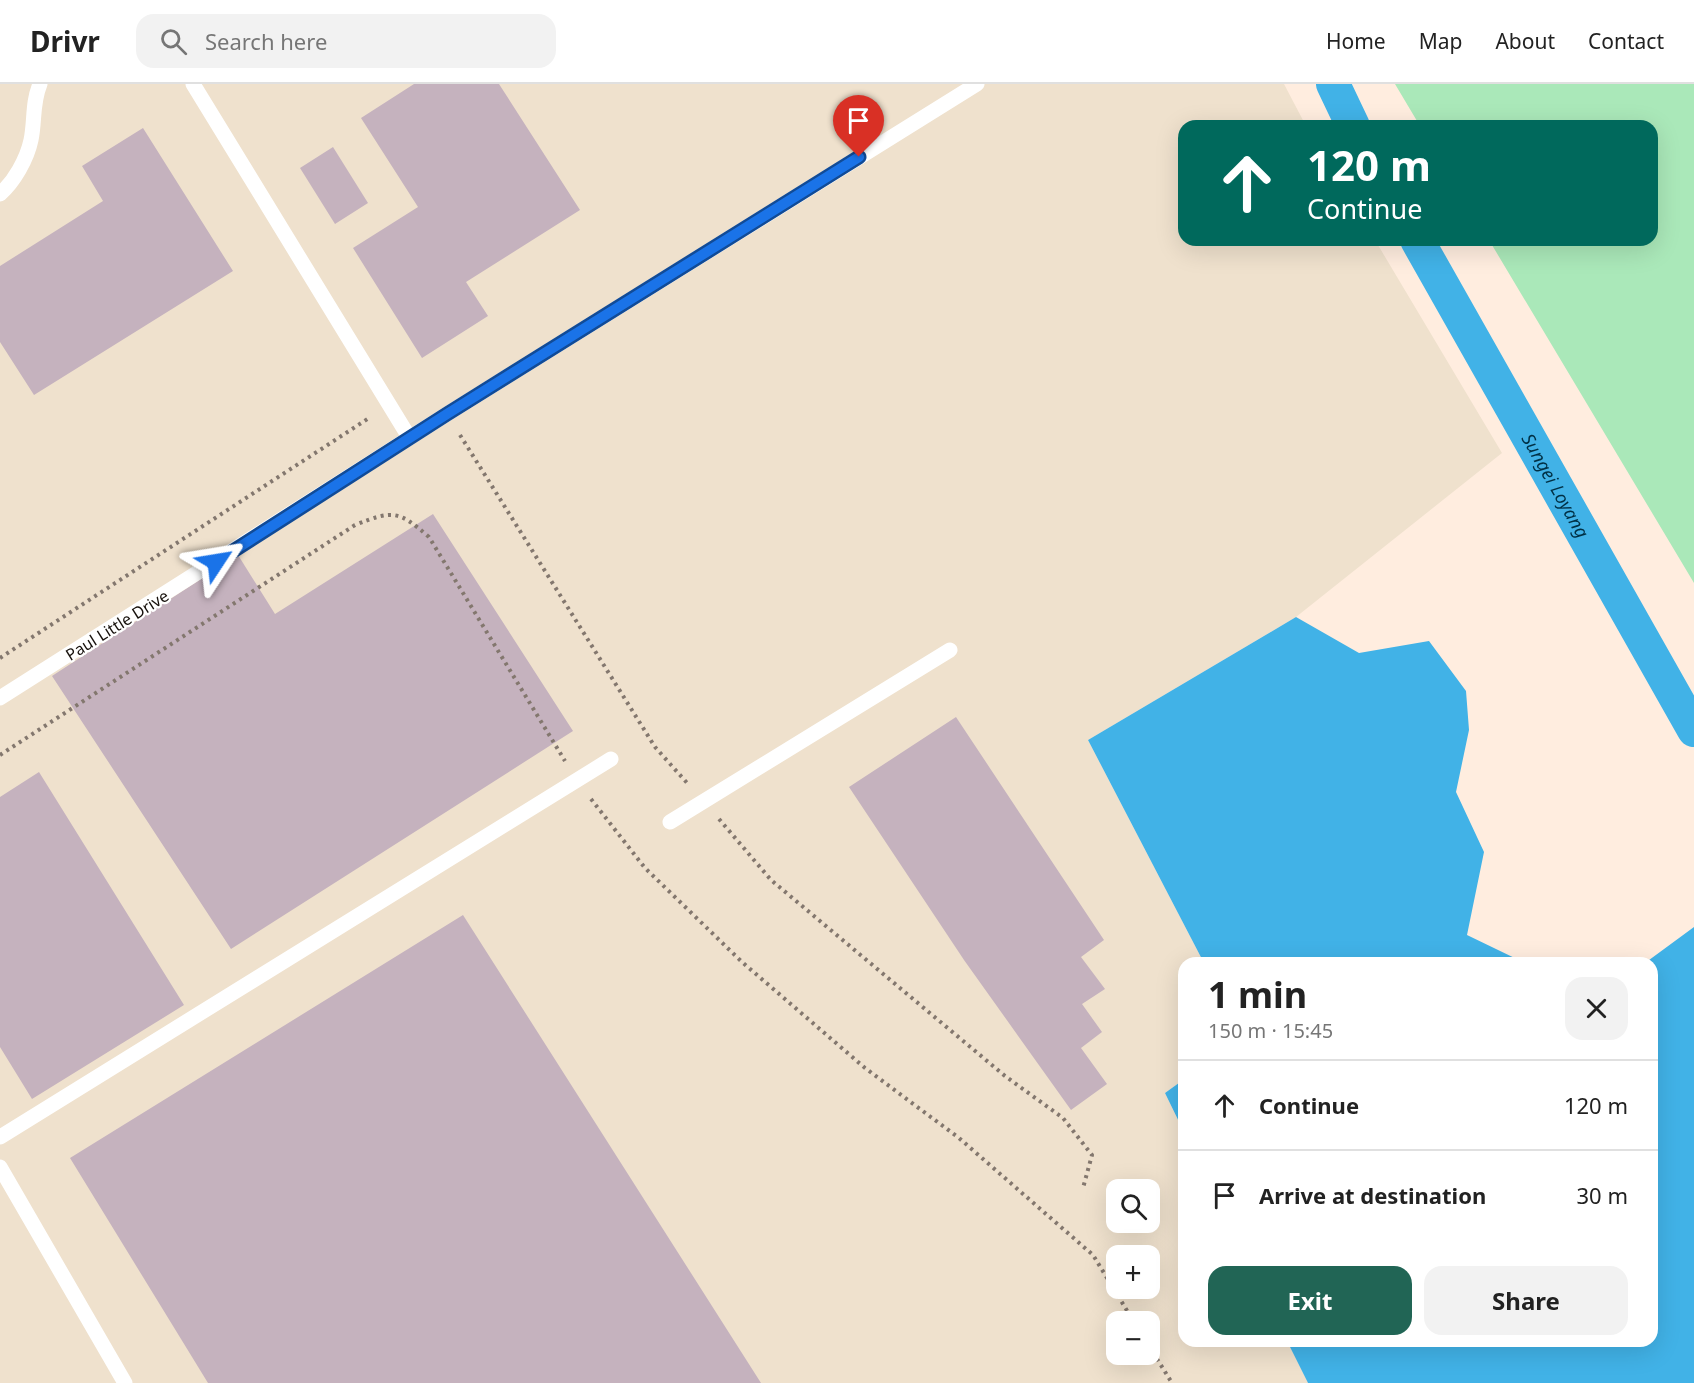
<!DOCTYPE html>
<html lang="en">
<head>
<meta charset="utf-8">
<style>
  body { margin:0; font-family:"Noto Sans",sans-serif; background:#f2f2f2; color:#222; height:100vh; display:flex; flex-direction:column; font-size:22px; white-space:nowrap }
  * { box-sizing:border-box; margin:0 }
  p { font-size:20px; color:#767676 }
  .icon { flex:none; width:33px; height:33px; fill:none; stroke:currentColor; stroke-width:2; stroke-linecap:round; stroke-linejoin:round }
  .map { position:relative; flex:1; overflow:hidden }
  .panel { position:absolute; left:1178px; top:873px; width:480px; height:390px; display:flex; flex-direction:column; background:#fff; border-radius:18px; box-shadow:0 6px 24px #0002 }
  .panel>* { flex:none }
  .banner { position:absolute; left:1178px; top:36px; width:480px; height:126px; border-radius:18px; box-shadow:0 6px 24px #0002; background:#00695c; color:#fff; overflow:hidden }
  .fabs { position:absolute; left:1106px; top:1095px; display:grid; gap:12px }
  .fabs a { display:grid; place-items:center; width:54px; height:54px; border-radius:12px; background:#fff; box-shadow:0 6px 24px #0002; font-size:30px }
  .pin { position:absolute; display:grid; place-items:center; width:51px; height:51px; color:#fff; margin:-62px -26px; border-radius:50% 50% 50% 0; rotate:-45deg; box-shadow:0 0 6px #0007 }
  .pin .icon { rotate:45deg }
  .me { position:absolute; width:66px; margin:-33px; rotate:57deg; stroke-linejoin:round; filter:drop-shadow(0 0 4px #0008) }
  .turn { display:flex; align-items:center; gap:21px; height:126px; padding:0 30px; font-size:27px }
  .turn .icon { width:78px; height:78px; stroke-width:2.5 }
  .turn b { display:block; font-size:42px; line-height:51px }
  .round { display:grid; place-items:center; flex:none; width:63px; height:63px; border-radius:18px; background:#f2f2f2 }
  .overview { display:flex; align-items:center; justify-content:space-between; height:102px; padding:0 30px }
  h1 { font-size:36px; font-weight:700; line-height:45px }
  .button { display:flex; gap:12px; margin-top:auto; padding:12px 30px }
  .button a { flex:1; height:69px; border-radius:18px; background:#216555; color:#fff; font-size:24px; font-weight:700; line-height:69px; text-align:center }
  .button a+a { background:#f2f2f2; color:#222 }
  ul { padding:0; list-style:none }
  li { display:flex; align-items:center; gap:18px; height:90px; padding:0 30px; border-top:2px solid #e0e0e0 }
  li div { flex:1 }
  li b { display:block; font-size:22px }
  li em { font-style:normal }
  header { display:flex; align-items:center; gap:36px; box-sizing:border-box; height:84px; padding:0 30px; background:#fff; border-bottom:2px solid #e0e0e0 }
  header strong { font-size:28px }
  nav { display:flex; gap:33px; margin-inline-start:auto; font-size:21px }
  .search { width:420px; height:54px; background:#f2f2f2; display:flex; align-items:center; gap:15px; box-sizing:border-box; padding:0 21px; border-radius:18px; color:#767676; font-size:22px }
  .map>svg:first-child { display:block }
</style>
</head>
<body>
<header>
<strong>Drivr</strong>
<div class="search"><svg class="icon" aria-label="search" viewBox="0 0 24 24"><circle cx="10" cy="10" r="6"/><path d="M15 15l6 6"/></svg>Search here</div>
<nav><a>Home</a><a>Map</a><a>About</a><a>Contact</a></nav>
</header>
<div class="map">
<svg width="1694" height="1299" viewBox="0 0 1694 1299">
  <rect width="100%" height="100%" fill="#ffeddf"/>
  <path fill="#efe1cd" fill-rule="evenodd" d="M0 0H1284L1306 42H1184V156H1375L1502 369 1296 533 1088 656 1204 879H1184L1183 996 1165 1009 1183 1046 1184 1257H1287L1308 1299H0ZM1116 1106H1149V1138H1116ZM1116 1172H1149V1204H1116ZM1116 1238H1149V1270H1116Z"/>
  <path fill="#aae8b9" d="M1395 0H1694V499L1489 156H1652V42H1420Z"/>
  <path fill="#41b2e7" d="M1296 533 1359 569 1429 557 1466 607 1469 646 1456 708 1484 768 1467 851 1525 879H1204L1088 656Z
    M1694 843V1299H1308L1287 1257H1652V879H1645Z
    M1183 996V1046L1165 1009Z"/>
  <g fill="none" stroke-linecap="round" stroke-linejoin="round">
    <g stroke="#41b2e7" stroke-width="34">
      <path d="M1333 0 1353 42"/>
      <path id="s1" d="M1417 156 1694 646"/>
    </g>
  </g>
  <path fill="#c5b2be" d="M414 0H499L580 126 466 198 488 232 422 274 353 164 418 123 361 34Z
    M143 44 233 187 34 311 0 258V182L103 117 82 82Z
    M333 63 368 119 335 140 300 84Z
    M433 430 573 647 231 865 52 592 238 471 275 530Z
    M956 633 1104 856 1081 873 1105 905 1082 920 1102 948 1081 964 1107 1000 1071 1026 964 876 849 703Z
    M39 688 184 921 32 1015 0 963V713Z
    M463 831 761 1299H208L70 1074Z"/>
  <g fill="none" stroke-linecap="round" stroke-linejoin="round">
    <path stroke="#83776e" stroke-width="4" stroke-dasharray="3 4.5" stroke-linecap="butt" d="M460 351 655 663 688 700
      M0 574 369 334
      M0 671 355 441C393 426 398 426 429 453L565 677
      M591 715 645 784 742 878 865 984 959 1054 1093 1171 1134 1238
      M719 735 771 796 1005 992 1063 1034 1092 1071 1083 1104
      M1149 1262 1172 1299"/>
    <path stroke="#fff" stroke-width="15" d="M193 0 409 353
      M0 110C14 98 27 75 31 56 35 37 32 19 40 0
      M0 614 447 330 977 0
      M670 738 950 566
      M0 1053 611 675
      M0 1083 125 1299"/>
  </g>
  <g fill="none" stroke-linecap="round" stroke-linejoin="round">
    <defs>
      <path id="route" d="M216 478 447 330 859 73"/>
    </defs>
    <use href="#route" stroke="#114b97" stroke-width="15"/>
    <use href="#route" stroke="#1a73e8" stroke-width="10"/>
  </g>
  <g text-anchor="middle" dominant-baseline="central" stroke-width="4.5" stroke-linejoin="round" paint-order="stroke">
    <g font-size="16" fill="#16100b" stroke="#fff">
      <text transform="translate(117 541) rotate(-32)">Paul Little Drive</text>
    </g>
    <g font-size="18" font-style="italic" fill="#003045" stroke="#fff">
      <text stroke="none"><textPath href="#s1" startOffset="282">Sungei Loyang</textPath></text>
    </g>
  </g>
</svg>
<div class="fabs">
<a><svg class="icon" aria-label="search" viewBox="0 0 24 24"><circle cx="10" cy="10" r="6"/><path d="M15 15l6 6"/></svg></a>
<a>+</a>
<a>−</a>
</div>
<div class="pin" style="left:859px;top:73px;background:#d93025"><svg class="icon" aria-label="arrive" viewBox="0 0 24 24"><path d="M6 21V4h12l-3 4 3 4H6"/></svg></div>
<svg class="me" style="left:216px;top:478px" viewBox="-20 -20 40 40"><path d="M0-17L14 15 0 8-14 15z" fill="#1a73e8" stroke="#fff" stroke-width="4"/></svg>
<div class="banner">
<div class="turn"><svg class="icon" aria-label="ahead" viewBox="0 0 24 24"><path d="M12 20V5M6 11l6-6 6 6"/></svg><div><b>120 m</b>Continue</div></div>
</div>
<section class="panel">
<div class="overview"><div><h1>1 min</h1><p>150 m · 15:45</p></div><a class="round"><svg class="icon" aria-label="close" viewBox="0 0 24 24"><path d="M6 6l12 12M18 6L6 18"/></svg></a></div>
<ul>
<li><svg class="icon" aria-label="ahead" viewBox="0 0 24 24"><path d="M12 20V5M6 11l6-6 6 6"/></svg><div><b>Continue</b></div><em>120 m</em></li>
<li><svg class="icon" aria-label="arrive" viewBox="0 0 24 24"><path d="M6 21V4h12l-3 4 3 4H6"/></svg><div><b>Arrive at destination</b></div><em>30 m</em></li>
</ul>
<div class="button"><a>Exit</a><a>Share</a></div>
</section>
</div>
</body>
</html>
